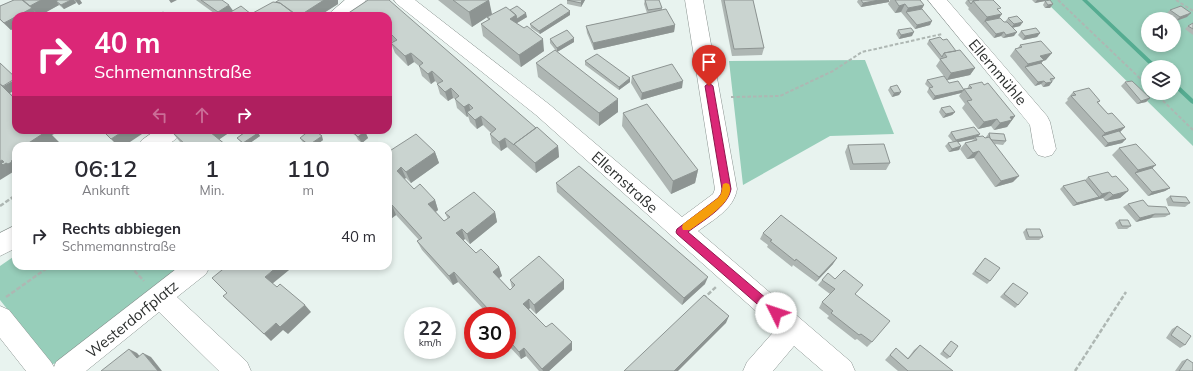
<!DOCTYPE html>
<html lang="de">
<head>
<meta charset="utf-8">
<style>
  body { margin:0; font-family:Mulish,sans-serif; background:#f2f2f3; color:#2b2b33; height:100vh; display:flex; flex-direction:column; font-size:15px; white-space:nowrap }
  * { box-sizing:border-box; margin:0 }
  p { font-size:13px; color:#7c7c81 }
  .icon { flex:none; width:22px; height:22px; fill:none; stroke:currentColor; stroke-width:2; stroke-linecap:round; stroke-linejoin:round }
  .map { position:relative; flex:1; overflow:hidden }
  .drawer { position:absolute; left:12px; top:142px; width:380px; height:128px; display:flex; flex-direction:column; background:#fff; border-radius:12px; box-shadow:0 2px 6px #0003 }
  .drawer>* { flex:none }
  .hud { position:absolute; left:12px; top:12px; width:380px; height:122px; border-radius:12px; box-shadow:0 2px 6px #0003; background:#db2777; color:#fff; overflow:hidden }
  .controls { position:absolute; left:1141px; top:12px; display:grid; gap:8px }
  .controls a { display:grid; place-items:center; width:40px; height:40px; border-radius:50%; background:#fff; box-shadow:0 2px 6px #0003; font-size:20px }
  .speed { position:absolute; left:404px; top:307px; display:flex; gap:8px; font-size:20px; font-weight:700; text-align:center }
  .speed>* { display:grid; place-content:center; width:52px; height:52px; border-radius:50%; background:#fff; box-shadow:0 2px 6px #0003; line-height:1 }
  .speed small { font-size:10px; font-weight:400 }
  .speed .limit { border:6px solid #d22; background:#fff; color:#111 }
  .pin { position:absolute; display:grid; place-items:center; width:34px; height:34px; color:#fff; margin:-41px -17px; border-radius:50% 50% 50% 0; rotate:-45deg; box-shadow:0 0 4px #0007 }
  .pin .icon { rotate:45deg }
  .me { position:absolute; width:44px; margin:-22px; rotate:311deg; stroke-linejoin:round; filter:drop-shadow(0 0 3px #0008) }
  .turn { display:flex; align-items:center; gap:14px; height:84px; padding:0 16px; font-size:18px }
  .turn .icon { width:52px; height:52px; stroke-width:2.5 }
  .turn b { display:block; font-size:28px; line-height:34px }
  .lanes { display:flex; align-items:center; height:38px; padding:0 16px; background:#0003; justify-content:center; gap:20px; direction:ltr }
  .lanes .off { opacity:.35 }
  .eta { display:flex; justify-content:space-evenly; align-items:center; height:68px; text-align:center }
  .eta b { font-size:24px; font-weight:600; line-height:28px }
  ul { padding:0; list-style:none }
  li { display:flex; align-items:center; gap:12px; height:52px; padding:0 16px }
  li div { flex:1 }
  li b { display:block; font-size:15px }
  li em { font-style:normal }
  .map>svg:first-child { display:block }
</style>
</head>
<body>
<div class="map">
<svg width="1193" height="371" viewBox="0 0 1193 371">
  <rect width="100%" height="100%" fill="#e8f3ef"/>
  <path fill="#97ceba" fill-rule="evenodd" d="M1044 0H1193V146ZM1148 19H1174V45H1148ZM1148 67H1174V93H1148Z
    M865 60 894 134 830 136 743 185 729 61Z
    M16 255V266H189L65 363 51 364 0 300V266Z"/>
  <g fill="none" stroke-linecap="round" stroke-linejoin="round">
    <path fill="#55ac91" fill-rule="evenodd" d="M1082 0H1087L1158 67H1152Z
      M1174 82 1176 83 1193 99V104L1191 103 1174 87Z"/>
    <defs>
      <path id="minor" d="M345 0H366L363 4 349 16H328L331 12Z
        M394 0H415L550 105 682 217 713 194 715 189 685 0H703L737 189C734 209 713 220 698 231L851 362 855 371H823L794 346 773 371H743L747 362 776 329 536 115 397 4Z
        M928 0H947L1047 116 1050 122 1056 149 1052 155 1045 157 1038 155 1034 149 1030 125Z
        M156 130H182C173 149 156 146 138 146L142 140Z
        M16 225V248L0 256V233Z
        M180 266H210L206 274 177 297 247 362 251 371H219L159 312 86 371H26L0 338V306L9 310 51 362 54 367 56 362Z"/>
    </defs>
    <use href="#minor" stroke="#8a9390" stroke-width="1"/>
    <path stroke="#aeb7b3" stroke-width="2" stroke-dasharray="3.5 2" stroke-linecap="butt" d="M1058 0 1148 86
      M1176 0 1193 11
      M1155 93 1193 130
      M731 97 780 96 833 71 862 52 942 34"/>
    <path stroke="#aeb7b3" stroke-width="2.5" stroke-dasharray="4.5 2" stroke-linecap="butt" d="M0 206 16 195
      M130 266 144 281
      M6 297 50 266
      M703 299 716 287
      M1075 371 1126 292"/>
    <use href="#minor" fill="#fff" fill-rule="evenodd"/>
  </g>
  <path fill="#aeb6b3" d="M14 0H80L82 3 79 5 76 2V3L64 9 59 5 39 16H16V30L14 28 11 30 0 20V6Z
    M196 0H222L233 11 251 14 279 0H338V4L319 16H230V15L228 16H218Z
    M368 0 536 128 558 146 559 157 536 173 507 147 501 151 492 143 490 134 491 133 483 125 477 129 470 122 468 116 467 117 457 108 455 99 453 98 448 101 440 94 437 84H438L435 81 431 84 422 76 419 66 414 62 408 66 395 53 391 43 393 42 389 39 388 40V16H344Z
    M438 0H489L491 15 510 10 527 17 517 23V24L544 51 521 67 483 36 481 24 488 20 487 17 472 27Z
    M567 0H585L581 7 567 4Z
    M645 0 662 8V10L675 25 674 32 594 50 587 33 586 26 647 13 644 4Z
    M721 0H753L764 48 762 55 732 56Z
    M858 0H889V2L861 7 857 2Z
    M890 0H920L924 5 922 9 930 25 915 29 901 12 895 13 888 4Z
    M967 0H993L999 11 1000 18 1004 22H1005L1008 18 1020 26 1012 28 1014 36 1003 38 1001 36 994 38 968 9 969 8 965 3Z
    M1032 0H1046L1045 1 1035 3Z
    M1045 1 1053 4 1050 8H1045L1043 5Z
    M1170 10 1187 17 1176 21 1166 14Z
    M570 15 540 34 531 28 530 24Z
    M1193 23V35L1185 29 1188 26Z
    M898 30 912 36 899 39 896 34Z
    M1021 31 1040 33 1037 37 1023 40 1018 35Z
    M550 39 574 42 557 52 550 43Z
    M929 40H943L956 51 975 68 970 75 947 80 936 66 940 60 927 44Z
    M1020 45 1046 60 1043 61 1041 63 1055 78 1049 86 1043 87 1041 84 1035 86 1010 56 1015 49 1018 48Z
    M585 61 630 78V82L619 90 585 65Z
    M536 63 618 112 599 126 538 77Z
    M632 76 682 88 641 100 631 83Z
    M927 80 949 83 964 89H967L969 85 1015 116 1007 127 994 130 991 126 978 129 962 108 965 104 959 96 961 93 933 100 927 92 929 88 925 84Z
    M1125 82 1150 98 1146 102 1137 104 1121 86Z
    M890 87 901 92 899 95 892 97 888 90Z
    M1073 92 1100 101 1098 103 1108 114 1125 127 1120 132 1126 139 1122 143 1105 147 1065 103 1068 100 1067 99Z
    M941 108 955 112 952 115 943 118 939 112Z
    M623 113 698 170 695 183 671 194 622 126Z
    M176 130H233L219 139 227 146H185L180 142 172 132Z
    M236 130H255L260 136 246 146H245L237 138 242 135Z
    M348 130H364L368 138 362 143 358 140 356 136Z
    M951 132 985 138H986V137L989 133 1006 141 1003 145 995 144 1013 182 995 187 974 158 967 159 960 149 965 143 972 141 974 139 958 142 961 146 959 150 949 152 945 146 948 143 953 142 948 136Z
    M300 138 323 140 315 146H307L302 141Z
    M848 145 890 163 886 170H850L845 152Z
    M1119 148 1152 168 1170 188 1165 191 1148 196 1112 155Z
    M388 152H435L439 163 411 183 406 178 404 179 414 189 435 200 438 210 436 212 444 221 448 219 445 213 495 212 497 222 470 244 465 239 463 240 476 253 499 267 502 276 499 278 510 290 512 288 510 280 564 289 536 314 530 308 529 309 546 327 572 342V350L549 371H539L526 356 521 359 507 344V316H485L483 312 485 311 458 282 453 285 422 250 417 241 419 240 396 215 392 218 388 214V159L390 158Z
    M1088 177H1112L1128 191 1120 198 1105 201 1103 198 1073 206 1060 189 1063 186 1085 180Z
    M556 183 705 284 682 305 557 192Z
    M1170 196 1190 203 1185 207 1168 206 1166 199Z
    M1128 204 1170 214 1165 217 1151 218 1136 222 1123 207Z
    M1119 220 1131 226 1127 229H1118L1115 223Z
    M1026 229 1043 237 1039 240H1026L1023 232Z
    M763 233 833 264 816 282 793 265 792 267 767 247 768 245 760 239Z
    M985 258 990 281 987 284 972 274Z
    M835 279 863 285 855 294 872 342 867 347 857 339 855 340 827 318 829 316 819 308 822 302 830 294 818 285 822 280Z
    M1013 283 1018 305 1015 308 1000 297 1010 286Z
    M1177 326 1185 345 1180 348 1166 338 1172 329Z
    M951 341 950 357 947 359 940 354 948 344Z
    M920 345 953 371H898L885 360 896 348 908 358 914 350Z
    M1187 359 1193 371H1175L1182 361Z"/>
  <path fill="#8d9492" d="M41 0H69L56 1 59 5 39 16 30 6Z
    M71 0H74L76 3 64 9 61 5Z
    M75 0H80L82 3 79 5Z
    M169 0H177L171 3Z
    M324 0H338V4L319 16H299Z
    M489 0 492 14 472 27 469 12Z
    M582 0H585L581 7V3Z
    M879 0H889V2L861 7 863 3Z
    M1037 0H1046L1045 1 1035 3Z
    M905 4 901 12 895 13 899 6Z
    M1053 4 1050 8H1045L1048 5Z
    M229 5 234 12 229 13 230 15 228 16H220L218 12Z
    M924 5 920 12H906L908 8Z
    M32 8 38 16H17Z
    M570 11V15L540 34 539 31Z
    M526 13 527 17 517 23 518 27 510 19 516 15Z
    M1191 13 1187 17 1176 21 1180 17Z
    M1002 14 997 21H985L982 25 987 17Z
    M16 17V30L14 28 11 30 4 23Z
    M932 21 930 25 915 29 917 25Z
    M1023 22 1020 26 1011 28 1014 24Z
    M675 25 674 32 594 50 593 43Z
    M914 32 912 36 899 39 901 35Z
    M1004 32 1001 36 994 38 996 34Z
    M1017 32 1014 36 1003 38 1006 35Z
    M1040 33 1037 37 1023 40 1025 36Z
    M574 38V42L557 52V48Z
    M543 39 544 51 521 67 519 55Z
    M411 53 414 62 408 66 405 56Z
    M1052 53 1046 60 1043 61 1038 67H1025L1028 64 1040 56Z
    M975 68 970 75 947 80 951 73Z
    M432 71 435 81 431 84 428 74Z
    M630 78V82L619 90V87Z
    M16 79V90L10 93 16 99V100L0 88Z
    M683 81 682 88 641 100 642 93Z
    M1044 81 1041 84 1035 86 1038 82Z
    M1052 82 1049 86 1043 87 1046 83Z
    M451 88 453 98 448 101 445 92Z
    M964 90 961 93 933 100 935 96Z
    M901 92 899 95 892 97 894 93Z
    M1150 98 1146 102 1137 104 1141 101Z
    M618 99V112L599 126V113Z
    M469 104 471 114 467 112 468 116 467 117 464 107Z
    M955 112 952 115 943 118 946 114Z
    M481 116 483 125 477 129 475 120Z
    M1015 116 1007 127 994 130 1000 123 1010 117Z
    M997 119 991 126 978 129 984 122Z
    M1125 127 1118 134 1102 136 1105 133Z
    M46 130H52L56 133 52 135 59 142 54 146H29L27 144Z
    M125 130H148L124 146H118L111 139Z
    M212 130H233L217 141 210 132Z
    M240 130H253L245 138Z
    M365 131 368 138 362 143 358 137Z
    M258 133 260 136 246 146H245L243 143Z
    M980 134 977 138 975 137 974 139 954 143 956 140Z
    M322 136 323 140 315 146H309V145Z
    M505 138 507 147 501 151 499 142Z
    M1126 139 1122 143 1105 147 1108 143Z
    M558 146 559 157 536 173 535 163Z
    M961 146 959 150 949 152 952 149Z
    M979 151 974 158 967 159 973 153Z
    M435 152 439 163 411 183 406 172Z
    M16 158V171L6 163 16 171V175L13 172 0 180V161L2 160 11 161Z
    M1156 165 1148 172 1135 173 1138 170Z
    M401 167 406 178 401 181 397 171Z
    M698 170 695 183 671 194 673 181Z
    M1019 176 1013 182 995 187 1001 181Z
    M1170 188 1165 191 1148 196 1152 192Z
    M1128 191 1120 198 1105 201 1113 195Z
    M1110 192 1103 198 1073 206 1077 203 1099 197 1102 194Z
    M435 200 438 210 432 214 428 204Z
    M392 205 396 215 392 218 388 210V208Z
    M495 212 497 222 470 244 467 234Z
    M1155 214 1151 218 1136 222 1140 218Z
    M462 229 465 239 459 243 456 233Z
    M837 258 833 264 816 282 819 277Z
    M278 266H294L272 284 265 277Z
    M295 266H301L298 269Z
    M499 267 502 276 495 281 493 272Z
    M454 272 458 282 453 285 449 276Z
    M708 277 705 284 682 305 684 298Z
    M564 280V289L536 314 534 305Z
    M529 299 530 308 525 312 523 304Z
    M305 305 311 312 288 334 283 330 271 341 264 334 276 323Z
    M729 316 726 323 678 371H674Z
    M572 342V350L549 371H543L542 369Z
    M524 348 526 356 521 359 519 352Z
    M129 349 137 353 145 362 137 358Z
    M143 353 151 357 162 371H158Z"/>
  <path fill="#cad4d0" stroke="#8d9492" d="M14 0H22L32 8 4 23 0 19V6Z
    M23 0H41L30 6Z
    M58 0H71L61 5 56 1Z
    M201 0H222L229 5 218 12Z
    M279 0H324L299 16H297L280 3 276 2Z
    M368 0H389L536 128 514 144V145L505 138 499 142 490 134 496 129 481 116 475 120 467 112 473 108 469 104 464 107 455 99 459 96 451 88 445 92 437 84 443 81 432 71 428 74 419 66 423 63 411 53 405 56 391 43 397 40 388 31V16H376L373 14 370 16H344Z
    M453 0H489L469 12Z
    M567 0H582L581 3Z
    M645 0H659L662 8 648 10Z
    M724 0H753L764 48 734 49Z
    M861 0H879L863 3Z
    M895 0H920L924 5 908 8 905 4 899 6Z
    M968 0H979L973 1 971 4Z
    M979 0H993L1001 8 997 9 1002 14 987 17 973 1Z
    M1050 0 1053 4 1048 5 1045 1Z
    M273 2 280 3 297 15 295 16H233L229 13 241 6 251 14Z
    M561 4 570 11 539 31 530 24Z
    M517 6 526 13 517 19 516 15 510 10Z
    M1181 6 1191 13 1180 17 1170 10Z
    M506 7 516 15 510 19 524 28 527 26 543 39 519 55 481 24 490 19 487 17Z
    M666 9 675 25 593 43 586 26Z
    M922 9 932 21 917 25 906 12Z
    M163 12 169 16H157Z
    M1017 16 1023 22 1014 24 1008 18Z
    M1000 18 1004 22H1007L1017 32 1006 35 1004 32 996 34 985 21Z
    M16 22V25L13 27 11 25Z
    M1193 23V29L1188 26Z
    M911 28 914 32 901 35 898 30Z
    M1036 28 1040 33 1025 36 1021 31Z
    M567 30 574 38 557 48 550 39Z
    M940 37 943 40 947 39 956 51 944 53 942 57 929 40Z
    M1041 41 1052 53 1040 56 1044 60 1028 64 1015 49 1022 47 1020 45Z
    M555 50 618 99 599 113 536 63Z
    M960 50 975 68 951 73 940 59 947 57 944 53Z
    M597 54 630 78 619 87 585 61Z
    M0 63 16 78 3 86 0 84Z
    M1041 63 1055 78 1050 79 1052 82 1046 83 1044 81 1038 82 1025 67Z
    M672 64 683 81 642 93 632 76Z
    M944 76 949 83 958 81 964 90 935 96 929 88 933 87 927 80Z
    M1132 81 1150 98 1141 101 1125 82Z
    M982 82 984 85 988 83 1015 116 1010 117 1012 120 1000 123 997 119 984 122 967 101 972 100 964 89 972 88 969 85Z
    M0 84 16 100V130H46L47 131 27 144 31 146H16V158L11 161 12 162 8 164 6 163 3 165 1 163 4 162 2 160 0 161Z
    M897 85 901 92 894 93 890 87Z
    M1089 88 1100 101 1097 102 1108 114 1112 113 1125 127 1105 133 1071 96 1076 95 1073 92Z
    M647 104 698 170 673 181 623 113Z
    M950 106 955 112 946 114 941 108Z
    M537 127 558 146 535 163 514 144Z
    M974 127 980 134 956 140 951 132Z
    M102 130H125L111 139Z
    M176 130H212L210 132 226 145 225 146H187L172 132Z
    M248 130H255L258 133 243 143 237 138Z
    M310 130H314L322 136 309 145 300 138Z
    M353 130H364L365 131 358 137 355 134 356 133Z
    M1119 131 1126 139 1108 143 1102 136Z
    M989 133 1004 134 1006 141 992 140 990 138Z
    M416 134 435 152 406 172 401 167 397 171 414 189 420 184 435 200 428 204 444 221 450 217 445 213 474 192 495 212 467 234 462 229 456 233 476 253 481 249 499 267 493 272 510 290 515 285 510 280 539 256 564 280 534 305 529 299 523 304 546 327 552 323 572 342 542 369 524 348 519 352 507 338V316H487L483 312 488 309 454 272 449 276 417 241 422 238 392 205 388 208V159L392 156 388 153V152Z
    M983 136 985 138 989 137 1019 176 1001 181 979 151 973 153 965 143 977 140 975 137Z
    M957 141 961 146 952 149 948 143Z
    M884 144 890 163 853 164 848 145Z
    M1136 144 1156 165 1138 170 1119 148Z
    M579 166 708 277 684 298 556 183Z
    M1152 168 1170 188 1152 192 1135 173Z
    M1108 172 1112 177 1116 176 1128 189V191L1113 195 1110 192 1102 194 1088 177Z
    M1085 180 1099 197 1077 203 1063 186Z
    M1170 196 1186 197 1190 203 1173 202Z
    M1143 200 1148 206 1166 207 1170 214H1155L1140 218 1128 204Z
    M781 215 837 258 819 277 796 259 795 261 770 241 772 240 763 233Z
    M1119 220H1128L1131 226H1122Z
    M1026 229H1040L1043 237H1029Z
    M985 258 1000 268 990 281 975 271Z
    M227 266H278L265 277 277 287 280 284 305 305 280 327 276 323 264 334 223 296 227 293 212 278Z
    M844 270 863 285 855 294 890 321 872 342 861 334 859 335 831 313 833 311 822 302 835 289 822 280 828 273 835 279Z
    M1013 283 1028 293 1018 305 1004 294Z
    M704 295 729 316 674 371H624Z
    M1177 326 1191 336 1185 345 1171 335Z
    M951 341 958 346 950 357 943 351Z
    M920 345 953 371H908L890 355 896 348 908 359Z
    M129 349 137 358 143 353 158 371H101Z
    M1187 359 1193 363V371H1179Z"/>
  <path fill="#db2777" stroke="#8e194d" d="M709 83 713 86 731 189C728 207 702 221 688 232L780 310 781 313 780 317 776 318 772 317 677 234 676 232 677 229 718 198 721 194 722 189 705 86Z"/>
  <path fill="#f59e0b" d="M726 183 729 184C737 201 702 221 690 230H683L682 227 683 224 718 198 721 194 723 184Z"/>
  <g text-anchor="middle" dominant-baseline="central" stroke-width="3" stroke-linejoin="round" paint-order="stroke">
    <g font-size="15" fill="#2b2e2d" stroke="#fff">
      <text transform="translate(998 72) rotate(50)">Ellernmühle</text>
      <text transform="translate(625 182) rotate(42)">Ellernstraße</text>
      <text transform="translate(132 319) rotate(-39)">Westerdorfplatz</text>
    </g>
  </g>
</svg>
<div class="controls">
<a><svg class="icon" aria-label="sound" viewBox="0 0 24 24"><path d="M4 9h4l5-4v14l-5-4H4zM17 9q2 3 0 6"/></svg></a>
<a><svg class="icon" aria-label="layers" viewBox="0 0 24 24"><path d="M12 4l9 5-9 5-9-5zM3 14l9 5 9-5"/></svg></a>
</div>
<div class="speed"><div>22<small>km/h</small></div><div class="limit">30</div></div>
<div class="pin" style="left:709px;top:86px;background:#d93025"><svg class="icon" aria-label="arrive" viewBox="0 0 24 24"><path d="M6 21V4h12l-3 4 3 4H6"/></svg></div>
<svg class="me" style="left:776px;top:313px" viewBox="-20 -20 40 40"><circle r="19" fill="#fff"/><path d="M0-13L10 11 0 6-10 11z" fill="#db2777"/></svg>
<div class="hud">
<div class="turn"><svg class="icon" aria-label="right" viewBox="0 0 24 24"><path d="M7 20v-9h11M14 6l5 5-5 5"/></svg><div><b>40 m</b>Schmemannstraße</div></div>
<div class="lanes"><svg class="icon off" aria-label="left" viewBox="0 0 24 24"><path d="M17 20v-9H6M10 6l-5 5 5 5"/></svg><svg class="icon off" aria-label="ahead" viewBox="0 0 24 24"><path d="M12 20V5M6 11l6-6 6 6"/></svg><svg class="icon" aria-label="right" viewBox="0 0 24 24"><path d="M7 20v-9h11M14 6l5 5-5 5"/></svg></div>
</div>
<section class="drawer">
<div class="eta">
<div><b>06:12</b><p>Ankunft</p></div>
<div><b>1</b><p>Min.</p></div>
<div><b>110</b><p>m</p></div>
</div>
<ul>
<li><svg class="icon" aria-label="right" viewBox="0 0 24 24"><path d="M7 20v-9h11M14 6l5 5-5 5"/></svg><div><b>Rechts abbiegen</b><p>Schmemannstraße</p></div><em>40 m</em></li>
</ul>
</section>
</div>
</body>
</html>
